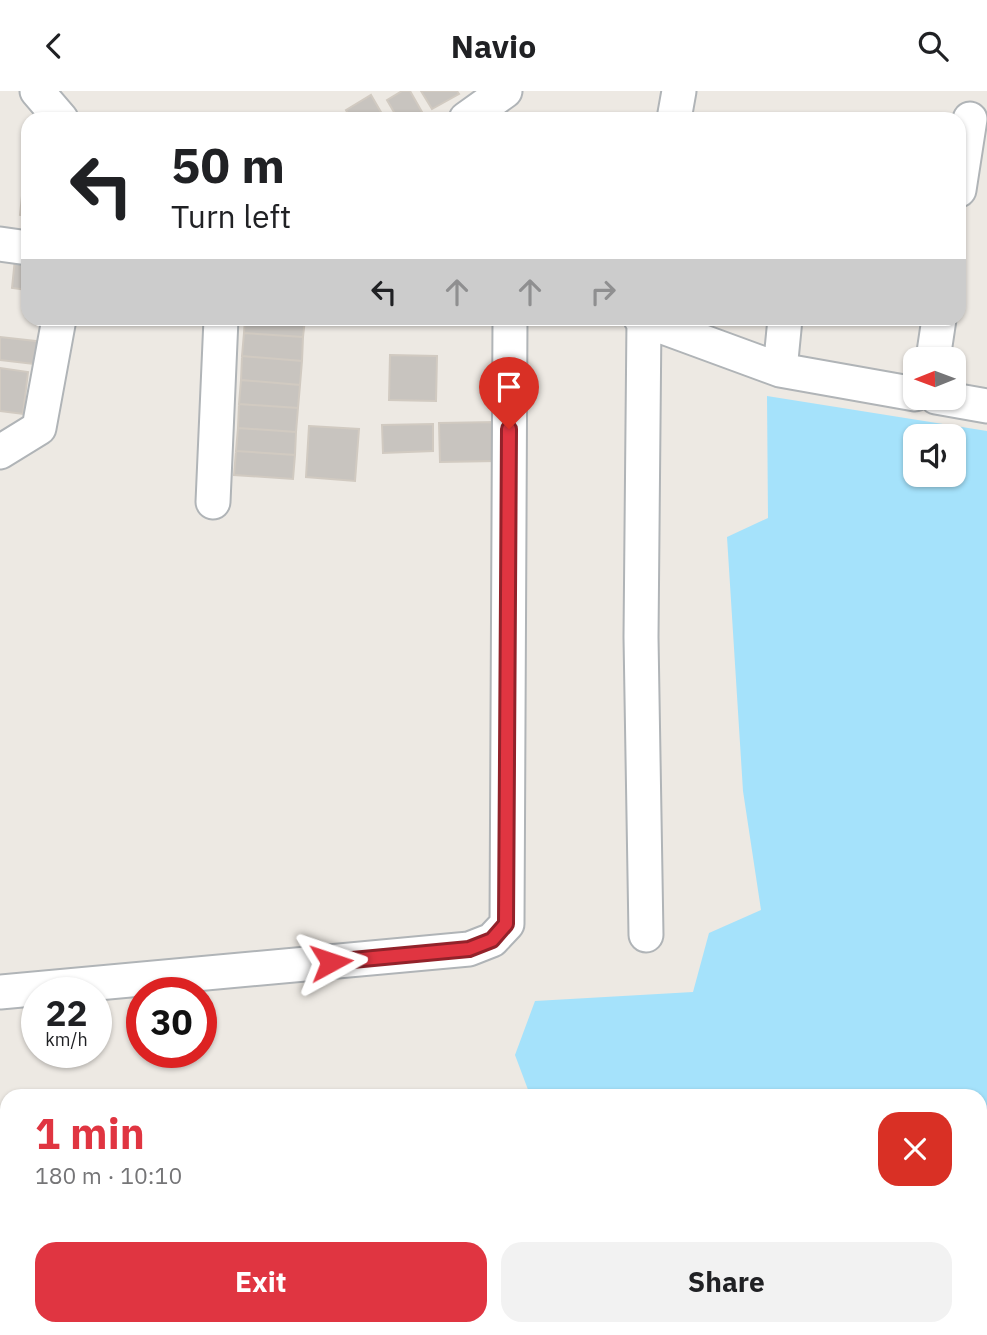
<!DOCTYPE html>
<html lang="en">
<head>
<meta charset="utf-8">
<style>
  body { margin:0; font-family:"IBM Plex Sans",sans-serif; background:#f2f2f2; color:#202124; height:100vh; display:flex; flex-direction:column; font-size:26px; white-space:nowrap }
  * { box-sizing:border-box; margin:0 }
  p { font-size:23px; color:#757577 }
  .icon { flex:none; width:38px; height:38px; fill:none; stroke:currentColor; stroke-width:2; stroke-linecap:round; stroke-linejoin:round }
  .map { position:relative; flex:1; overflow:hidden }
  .panel { position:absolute; left:0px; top:998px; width:987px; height:247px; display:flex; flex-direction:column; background:#fff; border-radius:21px 21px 0 0; box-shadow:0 2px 5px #0004 }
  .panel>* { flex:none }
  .banner { position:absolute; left:21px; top:21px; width:945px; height:214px; border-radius:21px; box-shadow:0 2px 5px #0004; background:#fff; color:#202124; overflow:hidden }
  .needle { width:46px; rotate:269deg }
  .fabs { position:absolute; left:903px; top:256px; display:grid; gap:14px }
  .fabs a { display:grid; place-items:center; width:63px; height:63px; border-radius:14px; background:#fff; box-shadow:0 2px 5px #0004; font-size:35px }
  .speed { position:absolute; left:21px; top:886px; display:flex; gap:14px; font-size:35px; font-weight:700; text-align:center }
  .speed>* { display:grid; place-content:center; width:91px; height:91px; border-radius:50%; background:#fff; box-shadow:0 2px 5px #0004; line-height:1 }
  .speed small { font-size:18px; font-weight:400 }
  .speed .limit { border:10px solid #d22; background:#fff; color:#111 }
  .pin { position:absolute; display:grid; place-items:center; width:60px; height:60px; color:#fff; margin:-72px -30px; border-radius:50% 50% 50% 0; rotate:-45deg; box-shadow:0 0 7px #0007 }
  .pin .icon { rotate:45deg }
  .me { position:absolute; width:77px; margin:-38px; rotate:85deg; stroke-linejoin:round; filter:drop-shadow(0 0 5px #0008) }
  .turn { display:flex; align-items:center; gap:24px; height:147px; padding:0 35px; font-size:32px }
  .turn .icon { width:91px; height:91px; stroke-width:2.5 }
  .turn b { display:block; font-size:49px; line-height:60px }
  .lanes { display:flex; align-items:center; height:66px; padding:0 35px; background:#0003; justify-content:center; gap:35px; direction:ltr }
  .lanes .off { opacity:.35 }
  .round { display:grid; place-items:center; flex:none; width:74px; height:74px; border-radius:21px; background:#f2f2f2 }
  .summary { display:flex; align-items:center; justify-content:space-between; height:119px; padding:0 35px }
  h1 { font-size:42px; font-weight:700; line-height:52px; color:#e03541 }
  .cta { display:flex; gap:14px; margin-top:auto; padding:14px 35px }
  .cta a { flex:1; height:80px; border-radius:21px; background:#e03541; color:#fff; font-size:28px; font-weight:700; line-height:80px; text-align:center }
  .cta a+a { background:#f2f2f2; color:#202124 }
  header { display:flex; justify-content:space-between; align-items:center; height:91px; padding:0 35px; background:#fff; font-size:32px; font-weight:700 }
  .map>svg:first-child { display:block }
</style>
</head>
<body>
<header><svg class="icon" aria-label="back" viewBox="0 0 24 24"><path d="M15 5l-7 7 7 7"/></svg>Navio<svg class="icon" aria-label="search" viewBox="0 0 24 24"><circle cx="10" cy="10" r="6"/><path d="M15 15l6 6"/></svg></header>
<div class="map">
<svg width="987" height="1244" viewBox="0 0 987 1244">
  <rect width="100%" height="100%" fill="#ede9e3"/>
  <path fill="#a5e2fb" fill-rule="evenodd" d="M767 305 987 340V1244H798L800 1237H980V1004H530L515 964 535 910 693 901 709 842 761 819 743 700 727 446 768 427ZM915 345H954V383H915Z"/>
  <path fill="#c8c4bf" stroke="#d1cac1" stroke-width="2" d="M402 0H410L426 28H398L387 9Z
    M421 0H457L459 3 432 18Z
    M371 4 385 28H351L346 19Z
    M25 77H28V125L20 124Z
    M16 158 28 160V199L12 197Z
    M245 228H305L303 246 244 242Z
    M244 242 303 246 302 270 242 265Z
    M0 246 44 251 42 274 0 269Z
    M390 264 437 265 436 310 389 309Z
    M242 265 302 270 300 294 241 289Z
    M0 277 28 281 23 323 0 320Z
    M241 289 300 294 298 317 239 313Z
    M239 313 298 317 296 341 238 337Z
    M496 331 497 370 440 371 439 332Z
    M433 333V360L383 362 382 334Z
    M309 335 359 338 355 390 306 386Z
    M238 337 296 341 295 364 236 360Z
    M236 360 295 364 293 388 234 384Z"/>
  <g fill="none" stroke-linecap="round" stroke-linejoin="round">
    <defs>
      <path id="minor" d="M37 0 61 28
        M466 28 505 0
        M674 28 679 0
        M959 99 970 28
        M0 153 28 157
        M641 228 780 279 915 303
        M644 228 641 546 646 844
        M933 268 939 228
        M780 279 785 228
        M936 306 987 315
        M0 361 39 337 59 228
        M213 411 221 228
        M0 901 469 858 492 849 507 833 510 228
        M0 1131 7 1130
        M187 1237 188 1244"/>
    </defs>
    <use href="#minor" stroke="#b0b4b7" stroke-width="37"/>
    <use href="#minor" stroke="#fff" stroke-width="33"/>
  </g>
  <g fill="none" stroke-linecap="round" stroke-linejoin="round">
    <defs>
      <path id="route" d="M331 871 469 858 492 849 506 833 509 338"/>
    </defs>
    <use href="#route" stroke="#92222a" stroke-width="18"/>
    <use href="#route" stroke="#e03541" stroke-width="12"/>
  </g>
</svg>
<div class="fabs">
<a><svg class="needle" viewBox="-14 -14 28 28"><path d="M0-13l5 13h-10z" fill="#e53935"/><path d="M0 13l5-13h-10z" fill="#757577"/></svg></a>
<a><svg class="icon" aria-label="sound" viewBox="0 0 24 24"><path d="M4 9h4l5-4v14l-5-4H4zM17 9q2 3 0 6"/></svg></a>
</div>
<div class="speed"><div>22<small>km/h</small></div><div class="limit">30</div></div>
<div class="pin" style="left:509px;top:338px;background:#d93025"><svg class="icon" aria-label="arrive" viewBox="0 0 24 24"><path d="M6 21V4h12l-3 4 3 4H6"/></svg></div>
<svg class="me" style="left:331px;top:871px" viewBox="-20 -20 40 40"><path d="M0-17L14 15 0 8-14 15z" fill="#e03541" stroke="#fff" stroke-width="4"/></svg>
<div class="banner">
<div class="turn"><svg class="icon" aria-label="left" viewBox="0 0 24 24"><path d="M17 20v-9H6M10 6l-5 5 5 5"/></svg><div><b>50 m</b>Turn left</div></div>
<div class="lanes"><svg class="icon" aria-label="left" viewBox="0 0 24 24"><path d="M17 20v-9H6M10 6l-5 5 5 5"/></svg><svg class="icon off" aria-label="ahead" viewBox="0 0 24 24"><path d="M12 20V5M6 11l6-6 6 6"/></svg><svg class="icon off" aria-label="ahead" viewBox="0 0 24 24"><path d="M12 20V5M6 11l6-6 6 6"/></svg><svg class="icon off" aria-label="right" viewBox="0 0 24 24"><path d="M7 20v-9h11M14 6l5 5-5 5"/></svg></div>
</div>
<section class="panel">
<div class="summary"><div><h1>1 min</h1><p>180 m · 10:10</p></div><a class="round" style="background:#d93025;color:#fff"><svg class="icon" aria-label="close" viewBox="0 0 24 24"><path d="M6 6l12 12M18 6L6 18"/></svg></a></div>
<div class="cta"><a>Exit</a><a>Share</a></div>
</section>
</div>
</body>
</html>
